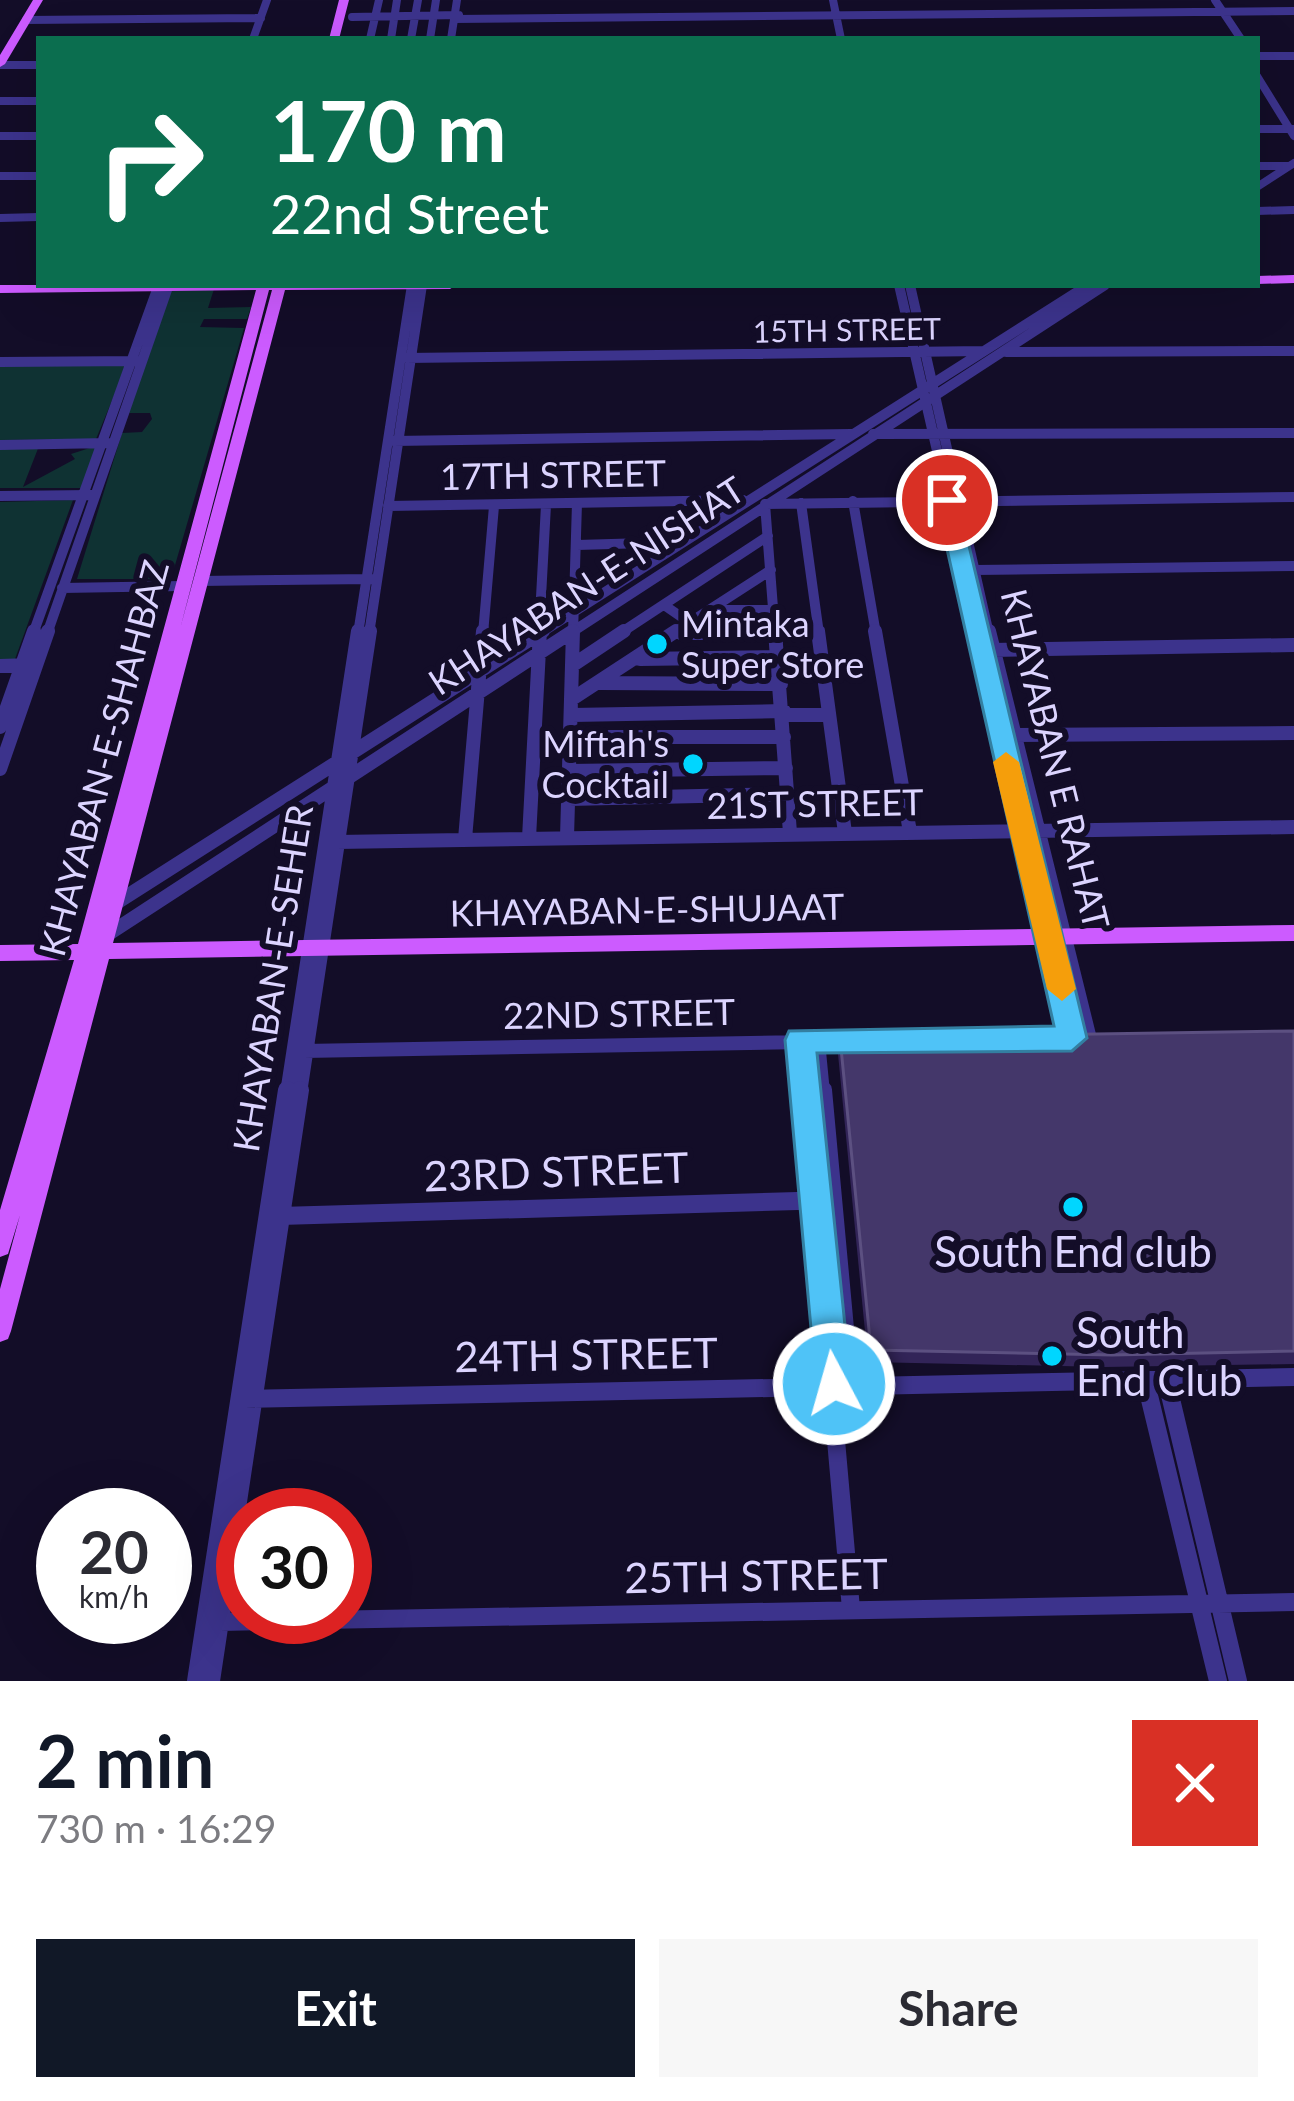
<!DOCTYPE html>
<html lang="en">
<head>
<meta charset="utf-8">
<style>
  body { margin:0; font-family:Lato,sans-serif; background:#f7f7f7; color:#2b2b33; height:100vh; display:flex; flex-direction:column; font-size:45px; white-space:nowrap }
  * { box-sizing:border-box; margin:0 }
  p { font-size:39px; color:#7c7c81 }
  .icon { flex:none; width:66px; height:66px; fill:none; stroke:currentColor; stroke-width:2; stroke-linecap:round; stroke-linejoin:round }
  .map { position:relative; height:1681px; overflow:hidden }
  .sheet { display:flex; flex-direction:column; background:#fff; flex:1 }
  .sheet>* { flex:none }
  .top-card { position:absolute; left:36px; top:36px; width:1224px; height:252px; border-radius:0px; box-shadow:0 12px 48px #0002; background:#0b6e4f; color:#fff; overflow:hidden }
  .speed { position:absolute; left:36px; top:1488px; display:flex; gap:24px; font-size:60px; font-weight:700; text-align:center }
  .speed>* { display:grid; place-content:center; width:156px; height:156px; border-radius:50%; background:#fff; box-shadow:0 12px 48px #0002; line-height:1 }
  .speed small { font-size:30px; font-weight:400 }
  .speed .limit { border:18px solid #d22; background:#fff; color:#111 }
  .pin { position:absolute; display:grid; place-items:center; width:102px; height:102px; color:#fff; margin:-51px; border:6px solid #fff; border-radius:50%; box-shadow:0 3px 12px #0007 }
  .me { position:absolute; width:132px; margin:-66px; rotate:354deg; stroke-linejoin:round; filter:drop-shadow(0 0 9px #0008) }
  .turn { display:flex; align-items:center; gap:42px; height:252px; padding:0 36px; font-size:54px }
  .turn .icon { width:156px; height:156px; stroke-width:2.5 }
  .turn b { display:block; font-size:84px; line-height:102px }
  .round { display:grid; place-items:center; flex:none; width:126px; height:126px; border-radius:0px; background:#f7f7f7 }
  .head { display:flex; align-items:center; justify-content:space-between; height:204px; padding:0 36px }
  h1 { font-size:72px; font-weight:700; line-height:90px; color:#111827 }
  .primary-button { display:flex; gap:24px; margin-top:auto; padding:24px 36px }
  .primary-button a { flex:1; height:138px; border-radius:0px; background:#111827; color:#fff; font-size:48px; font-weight:700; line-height:138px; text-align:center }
  .primary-button a+a { background:#f7f7f7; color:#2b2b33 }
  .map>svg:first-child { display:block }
</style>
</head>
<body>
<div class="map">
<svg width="1294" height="1681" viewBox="0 0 1294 1681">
  <rect width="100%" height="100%" fill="#130d28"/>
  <path fill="#0f3233" d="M171 288 214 289 208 308 251 307 247 319H204L200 327 244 328 171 579H77L122 433 142 432 152 419 150 413H126Z
    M128 362 96 439 0 440V364Z
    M99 445 82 488H0V447L39 446 23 487 75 459 71 454Z
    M73 500 15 659H0V502Z"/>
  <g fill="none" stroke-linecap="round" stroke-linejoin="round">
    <path stroke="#3c338c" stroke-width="8" d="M833 0 841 39
      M1215 0 1241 39
      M352 17 459 15
      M454 19 1294 11
      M26 20 261 18
      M253 39 267 0
      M370 39 379 0
      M391 39 397 0
      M411 39 418 0
      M430 39 436 0
      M451 39 457 0
      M1257 56H1294
      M0 65H39
      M1257 76 1294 136
      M0 101H39
      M1257 129H1294
      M0 136H39
      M1257 166H1288
      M0 176H39
      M1257 187 1294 163
      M1257 211 1294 210
      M0 218 39 217"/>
    <path stroke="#3c338c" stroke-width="10" d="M899 285 979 634
      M910 285 989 634
      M1006 352 1294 351
      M406 358 984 351
      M0 362 139 361
      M873 434 1294 433
      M394 441 851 434
      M0 445 108 443
      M0 496 91 495
      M853 501 876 634
      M801 503 819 634
      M765 504 1294 497
      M765 504 775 634
      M388 506 743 500
      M577 545 680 542
      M975 570 1294 566
      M200 581 372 579
      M62 588 182 586
      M664 605 693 625
      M716 610H775
      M681 633H778
      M33 634 158 287
      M47 634 168 287
      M358 634 412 285
      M369 634 422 285
      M483 634 494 506
      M539 634 546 505
      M539 634 1088 285
      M569 634 1105 285
      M573 634 577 503
      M619 634 768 536
      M672 634 771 570"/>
    <path stroke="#3c338c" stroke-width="14" d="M775 631 790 833
      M818 631 845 833
      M875 631 910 832
      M979 631 1072 1038
      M989 631 1090 1039
      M681 633H778
      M993 650 1294 645
      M640 659 779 657
      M573 665 624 631
      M0 666 31 665
      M601 683 781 684
      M572 699 676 631
      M572 715 784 711
      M784 715H829
      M0 727 34 631
      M1012 735 1294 733
      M570 737H784
      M0 769 48 631
      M569 771 786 768
      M569 799 787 794
      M567 837 573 631
      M529 838 540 631
      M465 839 483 631
      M337 842 1294 827
      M113 905 543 631
      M104 937 573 631
      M800 1040 805 1093
      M818 1041 823 1093
      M304 1051 857 1041
      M287 1093 358 631
      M300 1093 370 631"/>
    <path stroke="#3c338c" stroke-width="18" d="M805 1090 834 1384
      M823 1090 850 1383
      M280 1216 833 1200
      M1166 1378 1238 1681
      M1145 1379 1218 1681
      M831 1384 851 1609
      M245 1399 1294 1377
      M220 1622 1294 1602
      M196 1681 287 1090
      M211 1681 300 1090"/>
    <path fill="#cc5bff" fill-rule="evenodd" d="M33 0H43L5 64 0 67V55Z
      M339 0H349L339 39H329Z
      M1294 275V283L1257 284V276Z
      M0 285H456L450 289 285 290 113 943 1294 925V941L109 959 11 1331 8 1339 0 1342V1289L20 1215 8 1254 0 1257V1210L74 960 0 961V945L78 944 256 290 0 293ZM269 290H272L180 629Z"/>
  </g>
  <path fill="#322458" d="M1294 1031V1364L1105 1367 868 1362 838 1054 840 1038Z"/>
  <path fill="#44376a" stroke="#5c5081" stroke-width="3" d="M1294 1031V1351L1112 1355 871 1350 840 1038Z"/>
  <path fill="#4fc3f7" stroke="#337fa1" stroke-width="3" d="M947 494 958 500 1087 1038 1072 1051 817 1053 851 1384 846 1396 834 1402 821 1396 816 1384 785 1040 789 1031 1054 1026 936 500Z"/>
  <path fill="#f59e0b" d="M1006 752 1019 762 1076 989 1062 1001 1047 989 993 762Z"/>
  <g fill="#00d6ff" stroke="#130d28" stroke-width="4.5">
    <circle cx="657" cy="644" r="12"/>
    <circle cx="693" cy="764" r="12"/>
    <circle cx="1073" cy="1207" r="12"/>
    <circle cx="1052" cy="1356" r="12"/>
  </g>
  <g text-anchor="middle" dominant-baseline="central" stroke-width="12" stroke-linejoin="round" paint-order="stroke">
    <g font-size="30" fill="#dcd4ff" stroke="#130d28">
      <text transform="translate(847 329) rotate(-1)">15TH STREET</text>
    </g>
    <g font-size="36" fill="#dcd4ff" stroke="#130d28">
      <text transform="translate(553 474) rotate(-1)">17TH STREET</text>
      <text transform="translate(586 585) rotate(-33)">KHAYABAN-E-NISHAT</text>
      <text transform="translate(103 758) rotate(-75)">KHAYABAN-E-SHAHBAZ</text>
      <text transform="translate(1056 759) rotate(76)">KHAYABAN E RAHAT</text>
      <text transform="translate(815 803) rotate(-1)">21ST STREET</text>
      <text transform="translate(647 909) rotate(-1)">KHAYABAN-E-SHUJAAT</text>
      <text transform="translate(272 978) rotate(-81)">KHAYABAN-E-SEHER</text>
      <text transform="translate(619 1013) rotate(-1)">22ND STREET</text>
    </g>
    <g font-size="36" fill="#dcd4ff" stroke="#130d28" text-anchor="start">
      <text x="681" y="623">Mintaka<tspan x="681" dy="41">Super Store</tspan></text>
      <text x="669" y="743" text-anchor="end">Miftah's<tspan x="669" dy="41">Cocktail</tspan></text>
    </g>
    <g font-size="42" fill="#dcd4ff" stroke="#130d28">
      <text transform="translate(556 1171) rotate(-2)">23RD STREET</text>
      <text transform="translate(586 1354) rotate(-1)">24TH STREET</text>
      <text transform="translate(756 1575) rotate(-1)">25TH STREET</text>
    </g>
    <g font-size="42" fill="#dcd4ff" stroke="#130d28">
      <text x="1073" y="1251">South End club</text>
      <text x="1076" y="1332" text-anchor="start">South<tspan x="1076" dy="48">End Club</tspan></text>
    </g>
  </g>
</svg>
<div class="speed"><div>20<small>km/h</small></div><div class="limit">30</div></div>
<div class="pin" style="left:947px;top:500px;background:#d93025"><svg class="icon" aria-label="arrive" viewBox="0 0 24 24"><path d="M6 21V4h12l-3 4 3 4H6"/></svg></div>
<svg class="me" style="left:834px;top:1384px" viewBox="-20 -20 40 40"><circle r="17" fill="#4fc3f7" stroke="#fff" stroke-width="3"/><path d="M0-11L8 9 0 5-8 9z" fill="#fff"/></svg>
<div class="top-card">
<div class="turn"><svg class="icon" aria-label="right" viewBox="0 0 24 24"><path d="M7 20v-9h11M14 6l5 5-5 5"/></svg><div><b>170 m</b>22nd Street</div></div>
</div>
</div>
<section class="sheet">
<div class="head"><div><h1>2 min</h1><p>730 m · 16:29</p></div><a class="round" style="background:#d93025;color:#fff"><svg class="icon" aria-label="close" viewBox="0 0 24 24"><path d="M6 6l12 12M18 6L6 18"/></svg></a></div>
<div class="primary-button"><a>Exit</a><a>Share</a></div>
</section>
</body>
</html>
